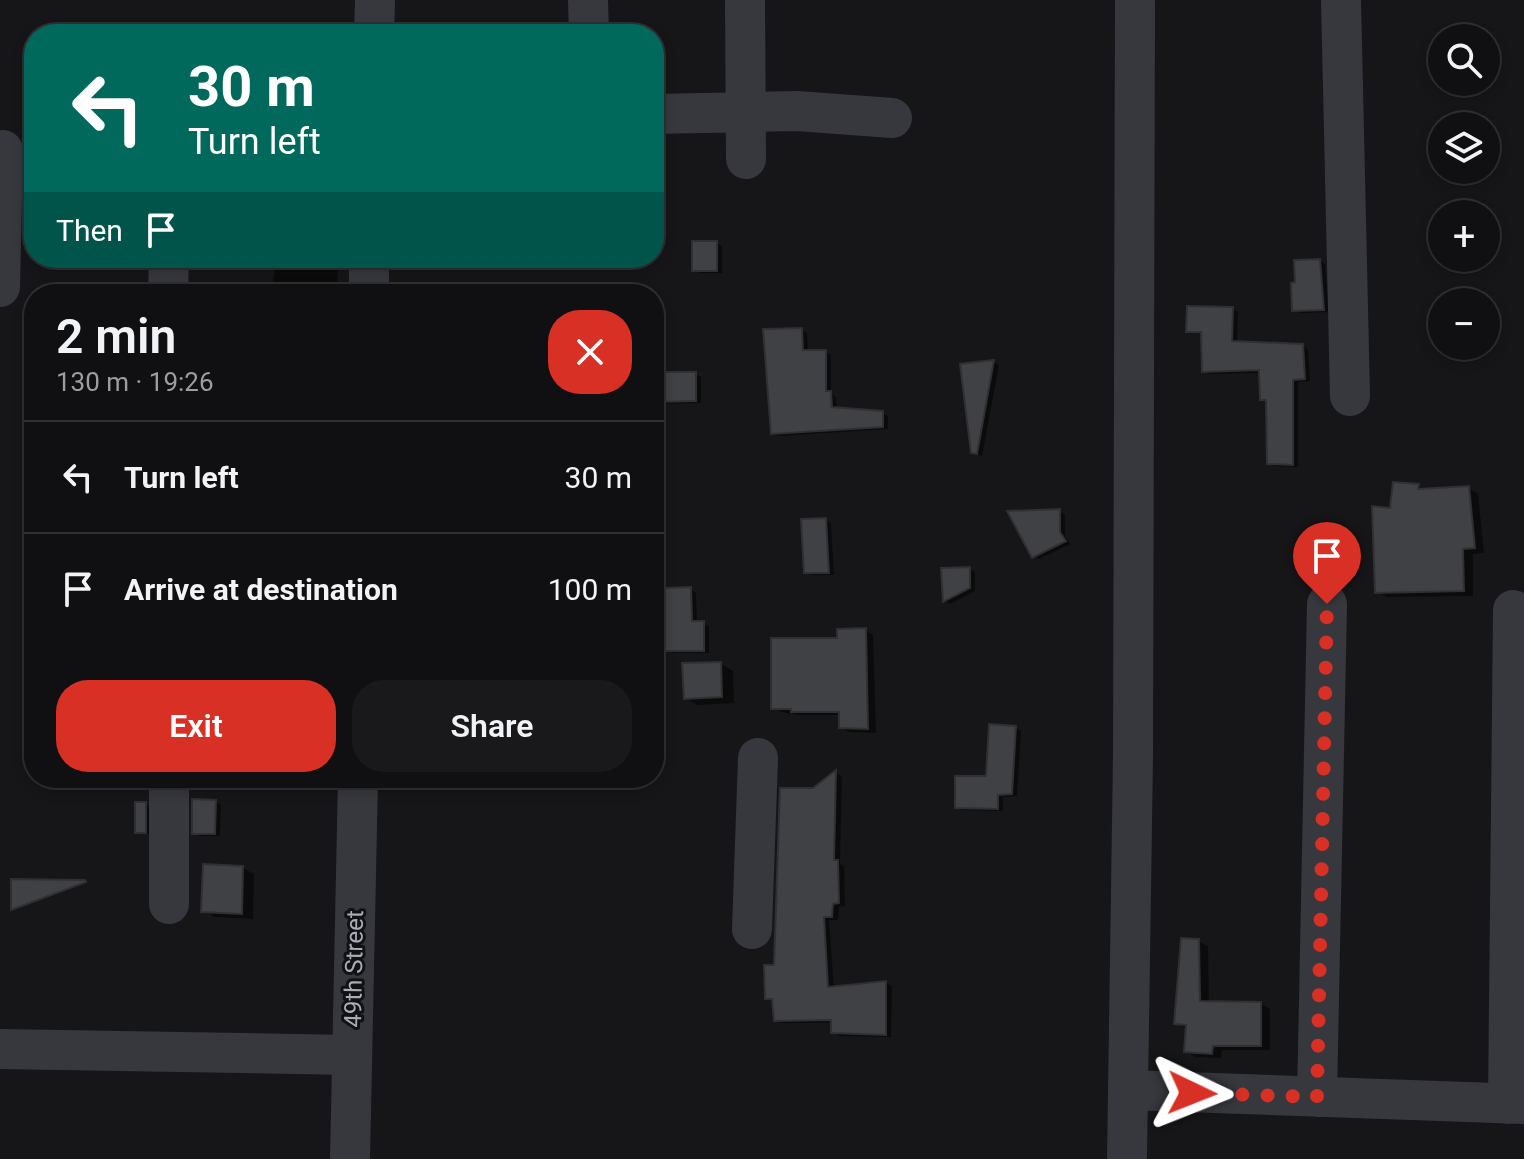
<!DOCTYPE html>
<html lang="en">
<head>
<meta charset="utf-8">
<style>
  body { margin:0; font-family:Roboto,sans-serif; background:#19191b; color:#f1f3f6; height:100vh; display:flex; flex-direction:column; font-size:30px; white-space:nowrap }
  * { box-sizing:border-box; margin:0 }
  p { font-size:26px; color:#9c9d9f }
  .icon { flex:none; width:44px; height:44px; fill:none; stroke:currentColor; stroke-width:2; stroke-linecap:round; stroke-linejoin:round }
  .map { position:relative; flex:1; overflow:hidden }
  .drawer { position:absolute; left:24px; top:284px; width:640px; height:504px; display:flex; flex-direction:column; background:#101012; border-radius:32px; box-shadow:0 4px 12px #0003,0 0 0 2px #303032 }
  .drawer>* { flex:none }
  .banner { position:absolute; left:24px; top:24px; width:640px; height:244px; border-radius:32px; box-shadow:0 4px 12px #0003,0 0 0 2px #303032; background:#00695c; color:#fff; overflow:hidden }
  .tools { position:absolute; left:1428px; top:24px; display:grid; gap:16px }
  .tools a { display:grid; place-items:center; width:72px; height:72px; border-radius:50%; background:#101012; box-shadow:0 4px 12px #0003,0 0 0 2px #303032; font-size:40px }
  .pin { position:absolute; display:grid; place-items:center; width:68px; height:68px; color:#fff; margin:-82px -34px; border-radius:50% 50% 50% 0; rotate:-45deg; box-shadow:0 0 8px #0007 }
  .pin .icon { rotate:45deg }
  .me { position:absolute; width:88px; margin:-44px; rotate:92deg; stroke-linejoin:round; filter:drop-shadow(0 0 6px #0008) }
  .turn { display:flex; align-items:center; gap:28px; height:168px; padding:0 32px; font-size:36px }
  .turn .icon { width:104px; height:104px; stroke-width:2.5 }
  .turn b { display:block; font-size:56px; line-height:68px }
  .then { display:flex; align-items:center; height:76px; padding:0 32px; background:#0003; gap:16px; font-size:30px }
  .round { display:grid; place-items:center; flex:none; width:84px; height:84px; border-radius:32px; background:#19191b }
  .summary { display:flex; align-items:center; justify-content:space-between; height:136px; padding:0 32px }
  h1 { font-size:48px; font-weight:600; line-height:60px }
  .button { display:flex; gap:16px; margin-top:auto; padding:16px 32px }
  .button a { flex:1; height:92px; border-radius:32px; background:#d93025; color:#fff; font-size:32px; font-weight:600; line-height:92px; text-align:center }
  .button a+a { background:#19191b; color:#f1f3f6 }
  ul { padding:0; list-style:none }
  li { display:flex; align-items:center; gap:24px; height:112px; padding:0 32px; border-top:2px solid #303032 }
  li div { flex:1 }
  li b { display:block; font-size:30px }
  li em { font-style:normal }
  .map>svg:first-child { display:block }
</style>
</head>
<body>
<div class="map">
<svg width="1524" height="1159" viewBox="0 0 1524 1159">
  <rect width="100%" height="100%" fill="#161618"/>
  <path fill="#0007" d="M45 29 69 30 75 34H44Z
    M717 243 722 246V273H700L694 270Z
    M303 258H333L338 261 337 294H271L276 261Z
    M1320 261 1325 264 1329 312 1300 313 1294 310Z
    M1232 309 1238 312 1237 343 1303 346 1308 350 1310 381 1298 382V467L1274 466 1269 463 1268 402 1262 399 1261 373 1209 374 1204 371 1203 334 1188 330Z
    M802 330 807 333 808 352H825L831 355V394L836 397 837 410 882 413 888 416V429L778 436 773 433Z
    M994 362 999 365 982 456 978 455 972 452 962 366Z
    M695 374 701 377V403L664 404 658 400Z
    M1418 486 1426 491 1468 488 1478 494 1484 553 1473 554V596L1387 597 1377 592Z
    M1059 511 1065 514V536L1070 544 1039 559 1033 556Z
    M826 520 831 523 834 575H811L805 572Z
    M970 569 975 572V591L950 604 945 601Z
    M690 589 696 593 697 623 709 626V653H673L667 650Z
    M865 630 873 635 876 733 849 732 841 727V715H800L781 712 773 707 839 640Z
    M721 664 733 671 734 703 698 705 685 698Z
    M1016 728 1021 731 1017 796 1003 797V811L962 810 957 807 988 778Z
    M836 773 842 776 840 864 844 866 845 906 839 907 838 920H829L834 988 886 983 892 986 891 1037 839 1036 833 1032V1023H782L776 1020 774 1002 767 998 814 790Z
    M209 778H241V788L214 787 209 784Z
    M216 802 221 805 220 836H200L194 833Z
    M145 804 151 807V835L137 832Z
    M243 868 254 874 253 919 215 917 203 911Z
    M1198 941 1208 946 1209 1003 1261 1004 1270 1009V1050H1222L1221 1058 1195 1057 1186 1051 1187 1029 1176 1023Z"/>
  <path fill="#404145" stroke="#303034" stroke-width="2" d="M692 241H717V271H692Z
    M1320 259 1324 310 1292 311 1291 283 1295 282 1294 260Z
    M1187 306 1233 307 1232 341 1303 344 1305 379 1293 380V465L1267 464 1266 400H1260L1259 370 1202 372 1201 332H1186Z
    M802 328 803 350H826V391H831L832 407 883 411V427L771 434 763 329Z
    M994 360 977 454 971 453 960 364Z
    M656 372H696V401L656 402Z
    M1393 482 1419 484 1418 489 1469 486 1475 548 1463 549 1464 591 1375 593 1372 506 1390 508Z
    M1060 509V532L1066 541 1032 558 1007 511Z
    M826 518 829 573H804L801 519Z
    M970 567V588L943 602 941 568Z
    M691 587 692 621H704V651H665V588Z
    M866 628 868 729 839 728V712H791V709H771V638H837V629Z
    M721 662 722 697 684 699 682 663Z
    M989 724 1016 726 1012 794 998 795V809L955 808V776H986Z
    M836 770 834 860H838L839 903 833 904 832 917H824L828 987 886 981V1035L831 1033V1020L774 1021 772 999H765L764 965H774L780 788H813Z
    M192 799 216 800 215 834H192Z
    M135 802H146V833H135Z
    M203 864 243 866 242 914 201 912Z
    M11 879 85 880 86 882 11 910Z
    M1181 938 1199 939 1200 1001 1261 1002V1046H1213L1212 1054 1184 1052 1186 1025 1174 1024Z"/>
  <g fill="none" stroke-linecap="round" stroke-linejoin="round">
    <path stroke="#37383d" stroke-width="40" d="M588 0 589 34
      M745 0 746 159
      M1341 0 1350 396
      M374 34 375 0
      M654 114 797 111 892 118
      M0 287 3 150
      M168 294 169 258
      M369 294V258
      M169 778V904
      M752 929 758 758
      M0 1049 352 1055
      M1129 1090 1524 1104
      M1317 1097 1327 604
      M1508 1104 1513 610
      M350 1159 358 778
      M1127 1159 1133 756 1135 0"/>
  </g>
  <g fill="none" stroke-linecap="round" stroke-linejoin="round">
    <path stroke="#d93025" stroke-width="14" stroke-dasharray="0 25.2" d="M1192 1093 1317 1097 1327 604"/>
  </g>
  <g text-anchor="middle" dominant-baseline="central" stroke-width="6" stroke-linejoin="round" paint-order="stroke">
    <g font-size="24" fill="#a8adb8" stroke="#111113">
      <text transform="translate(354 969) rotate(-89)">49th Street</text>
    </g>
  </g>
</svg>
<div class="tools">
<a><svg class="icon" aria-label="search" viewBox="0 0 24 24"><circle cx="10" cy="10" r="6"/><path d="M15 15l6 6"/></svg></a>
<a><svg class="icon" aria-label="layers" viewBox="0 0 24 24"><path d="M12 4l9 5-9 5-9-5zM3 14l9 5 9-5"/></svg></a>
<a>+</a>
<a>−</a>
</div>
<div class="pin" style="left:1327px;top:604px;background:#d93025"><svg class="icon" aria-label="arrive" viewBox="0 0 24 24"><path d="M6 21V4h12l-3 4 3 4H6"/></svg></div>
<svg class="me" style="left:1192px;top:1093px" viewBox="-20 -20 40 40"><path d="M0-17L14 15 0 8-14 15z" fill="#d93025" stroke="#fff" stroke-width="4"/></svg>
<div class="banner">
<div class="turn"><svg class="icon" aria-label="left" viewBox="0 0 24 24"><path d="M17 20v-9H6M10 6l-5 5 5 5"/></svg><div><b>30 m</b>Turn left</div></div>
<div class="then">Then<svg class="icon" aria-label="arrive" viewBox="0 0 24 24"><path d="M6 21V4h12l-3 4 3 4H6"/></svg></div>
</div>
<section class="drawer">
<div class="summary"><div><h1>2 min</h1><p>130 m · 19:26</p></div><a class="round" style="background:#d93025;color:#fff"><svg class="icon" aria-label="close" viewBox="0 0 24 24"><path d="M6 6l12 12M18 6L6 18"/></svg></a></div>
<ul>
<li><svg class="icon" aria-label="left" viewBox="0 0 24 24"><path d="M17 20v-9H6M10 6l-5 5 5 5"/></svg><div><b>Turn left</b></div><em>30 m</em></li>
<li><svg class="icon" aria-label="arrive" viewBox="0 0 24 24"><path d="M6 21V4h12l-3 4 3 4H6"/></svg><div><b>Arrive at destination</b></div><em>100 m</em></li>
</ul>
<div class="button"><a>Exit</a><a>Share</a></div>
</section>
</div>
</body>
</html>
